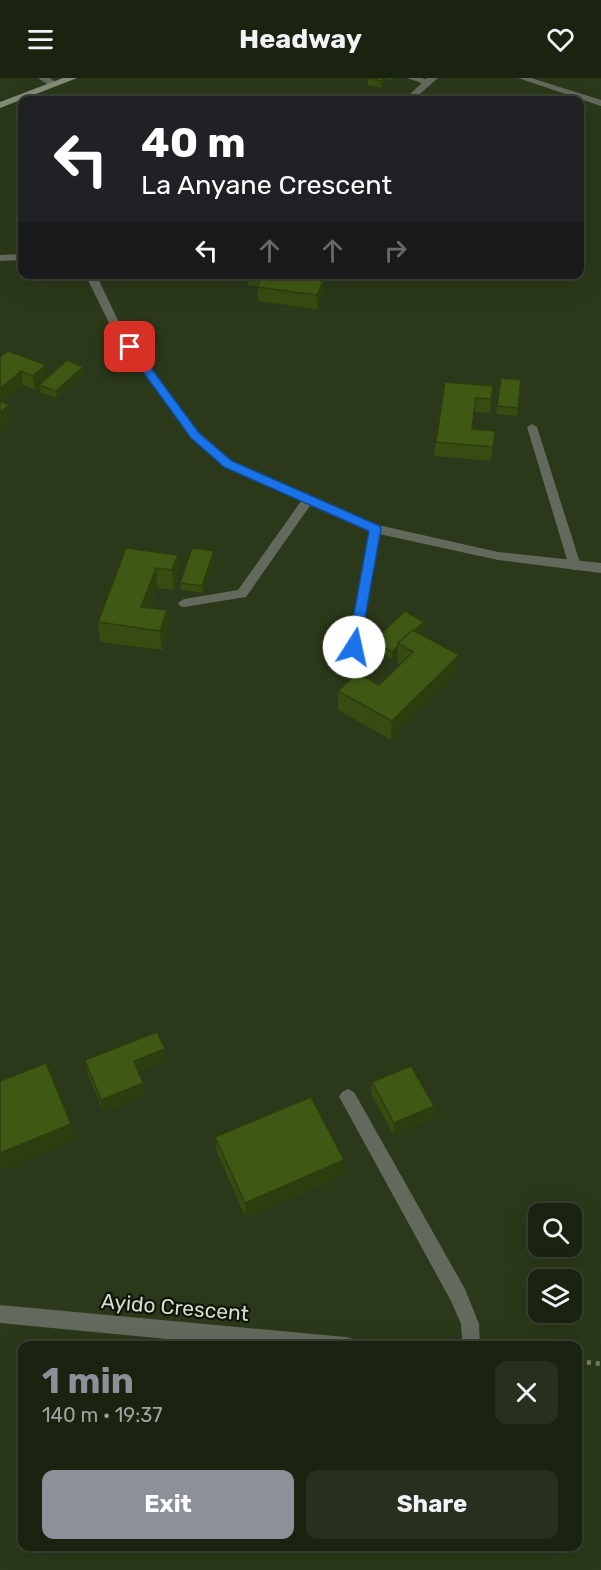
<!DOCTYPE html>
<html lang="en">
<head>
<meta charset="utf-8">
<style>
  body { margin:0; font-family:Rubik,sans-serif; background:#272f1e; color:#f1f3f6; height:100vh; display:flex; flex-direction:column; font-size:22px; white-space:nowrap }
  * { box-sizing:border-box; margin:0 }
  p { font-size:20px; color:#9fa49f }
  .icon { flex:none; width:33px; height:33px; fill:none; stroke:currentColor; stroke-width:2; stroke-linecap:round; stroke-linejoin:round }
  .map { position:relative; flex:1; overflow:hidden }
  .panel { position:absolute; left:18px; top:1263px; width:564px; height:210px; display:flex; flex-direction:column; background:#1a2210; border-radius:12px; box-shadow:0 6px 24px #0002,0 0 0 2px #383f30 }
  .panel>* { flex:none }
  .banner { position:absolute; left:18px; top:18px; width:566px; height:183px; border-radius:12px; box-shadow:0 6px 24px #0002,0 0 0 2px #383f30; background:#202124; color:#fff; overflow:hidden }
  .tools { position:absolute; left:528px; top:1125px; display:grid; gap:12px }
  .tools a { display:grid; place-items:center; width:54px; height:54px; border-radius:12px; background:#1a2210; box-shadow:0 6px 24px #0002,0 0 0 2px #383f30; font-size:30px }
  .pin { position:absolute; display:grid; place-items:center; width:51px; height:51px; color:#fff; margin:-26px; border-radius:12px; box-shadow:0 3px 9px #0006 }
  .me { position:absolute; width:66px; margin:-33px; rotate:10deg; stroke-linejoin:round; filter:drop-shadow(0 0 4px #0008) }
  .turn { display:flex; align-items:center; gap:21px; height:126px; padding:0 24px; font-size:27px }
  .turn .icon { width:78px; height:78px; stroke-width:2.5 }
  .turn b { display:block; font-size:42px; line-height:51px }
  .lanes { display:flex; align-items:center; height:57px; padding:0 24px; background:#0003; justify-content:center; gap:30px; direction:ltr }
  .lanes .off { opacity:.35 }
  .round { display:grid; place-items:center; flex:none; width:63px; height:63px; border-radius:12px; background:#272f1e }
  .head { display:flex; align-items:center; justify-content:space-between; height:102px; padding:0 24px }
  h1 { font-size:36px; font-weight:700; line-height:45px; color:#8c9099 }
  .cta { display:flex; gap:12px; margin-top:auto; padding:12px 24px }
  .cta a { flex:1; height:69px; border-radius:12px; background:#8c9099; color:#fff; font-size:24px; font-weight:700; line-height:69px; text-align:center }
  .cta a+a { background:#272f1e; color:#f1f3f6 }
  header { display:flex; justify-content:space-between; align-items:center; height:78px; padding:0 24px; background:#1a2210; font-size:27px; font-weight:700 }
  .map>svg:first-child { display:block }
</style>
</head>
<body>
<header><svg class="icon" aria-label="menu" viewBox="0 0 24 24"><path d="M4 6h16M4 12h16M4 18h16"/></svg>Headway<svg class="icon" aria-label="heart" viewBox="0 0 24 24"><path d="M12 20l-8-8c-3-5 5-10 8-4 3-6 11-1 8 4z"/></svg></header>
<div class="map">
<svg width="601" height="1492" viewBox="0 0 601 1492">
  <rect width="100%" height="100%" fill="#232e15"/>
  <path fill="#2b3819" fill-rule="evenodd" d="M0 0H601V1492H0ZM22 22H579V196H22ZM538 1136H572V1168H538ZM538 1202H572V1234H538ZM22 1268H578V1468H22Z"/>
  <g fill="none" stroke-linecap="round" stroke-linejoin="round">
    <path stroke="#737d68" stroke-width="4.5" stroke-dasharray="4 5" stroke-linecap="butt" d="M578 1283 601 1286"/>
    <path fill="#63695d" fill-rule="evenodd" d="M407 0H422L432 4 428 7Z
      M518 0H531L601 22V28Z
      M532 346 537 349 581 488 579 491 575 492 569 488 527 349Z
      M308 418 314 422 246 519 184 529 180 528 178 525 184 521 238 512 304 419Z
      M375 447 381 451 360 569 354 573 348 569 369 451Z"/>
    <path fill="#63695d" fill-rule="evenodd" d="M38 0H50L59 7 51 9Z
      M427 0H438L413 22H404Z
      M22 176V182L0 183V177Z
      M85 196H96L122 251 199 354 232 383 378 447 498 474 601 485V495L498 482 370 454 224 389 191 360 113 253Z
      M348 1011 354 1014 465 1211 479 1246 480 1268H457L462 1260 461 1246 451 1223 342 1024 339 1019 342 1014Z
      M0 1227 346 1259 353 1261 355 1268H240L0 1245Z"/>
    <path fill="#838c79" fill-rule="evenodd" d="M63 0H77L0 30V24Z"/>
  </g>
  <path fill="#364c11" d="M368 0H392L391 2 386 1V4L381 10 368 7Z
    M248 196H283V197L323 203V217L317 231 258 223V208L248 207Z
    M0 279 47 299 84 296 57 320 40 314V309L35 312 23 307 3 325 12 341 0 352Z
    M501 300 521 302 517 338 496 336Z
    M445 304 493 308 490 335 474 334 472 351 495 353 491 383 434 378 436 364Z
    M126 470 178 477 179 496 174 512 157 510 150 530 167 532 169 551 162 572 100 564 98 544Z
    M214 481 203 515 181 512 180 505Z
    M423 551 419 555 456 596 391 662 338 632V613L379 607 400 586 397 585 398 576 392 581 373 570V563Z
    M165 971 166 983 138 994 143 1005 145 1017 103 1033 87 994 85 982Z
    M372 1004 432 1040 393 1056 371 1016Z
    M215 1059 343 1098 246 1140 217 1074Z"/>
  <path fill="#2c3e0e" d="M384 0H386V4L381 10V3Z
    M323 203V217L317 231V217Z
    M46 287 48 301 39 307 40 309 35 312 33 298Z
    M83 289 84 296 57 320 56 313Z
    M21 293 23 307 0 328V311Z
    M9 327 12 341 0 352V335Z
    M214 473V481L203 515 202 508Z
    M178 477 179 496 174 512 172 492Z
    M156 490 157 510 143 548 141 529Z
    M167 532 169 551 162 572 160 553Z
    M424 544 423 551 405 569 400 566Z
    M398 568V576L392 581V574Z
    M459 577 456 596 391 662 392 643Z
    M165 971 166 983 135 995 134 983Z
    M143 1005 145 1017 103 1033 101 1022Z
    M434 1028 432 1040 393 1056 394 1045Z
    M71 1046 75 1062 0 1093V1075Z
    M344 1082 343 1098 246 1140 245 1125Z"/>
  <path fill="#3f5814" stroke="#2c3e0e" stroke-width="1.5" d="M368 0H384L381 3Z
    M263 196H277L323 203 317 217 257 209Z
    M8 273 46 287 33 298 21 293 0 311V279Z
    M67 282 83 289 56 313 39 307Z
    M501 300 521 302 518 330 497 328Z
    M445 304 493 308 491 321 476 320 472 351 495 353 493 369 436 364Z
    M0 323 9 327 0 335Z
    M126 470 178 477 172 492 156 490 141 529 167 532 160 553 98 544Z
    M192 470 214 473 202 508 180 505Z
    M405 533 424 544 414 553 413 552 398 565V568L392 574 373 563Z
    M413 552 459 577 392 643 338 613 357 595 379 607 413 574 398 565Z
    M157 954 165 971 134 983 143 1005 101 1022 85 982Z
    M46 985 71 1046 0 1075V1003Z
    M411 988 434 1028 394 1045 372 1004Z
    M311 1019 344 1082 245 1125 215 1059Z"/>
  <path fill="#1a73e8" stroke="#114b97" stroke-width="1.5" d="M130 266 134 267 199 355 232 383 380 448 381 451 359 573H350L348 569 369 453 224 389 191 360 125 269Z"/>
  <g text-anchor="middle" dominant-baseline="central" stroke-width="4.5" stroke-linejoin="round" paint-order="stroke">
    <g font-size="21" fill="#d5ddcd" stroke="#0f1409">
      <text transform="translate(175 1229) rotate(5)">Ayido Crescent</text>
    </g>
  </g>
</svg>
<div class="tools">
<a><svg class="icon" aria-label="search" viewBox="0 0 24 24"><circle cx="10" cy="10" r="6"/><path d="M15 15l6 6"/></svg></a>
<a><svg class="icon" aria-label="layers" viewBox="0 0 24 24"><path d="M12 4l9 5-9 5-9-5zM3 14l9 5 9-5"/></svg></a>
</div>
<div class="pin" style="left:130px;top:269px;background:#d93025"><svg class="icon" aria-label="arrive" viewBox="0 0 24 24"><path d="M6 21V4h12l-3 4 3 4H6"/></svg></div>
<svg class="me" style="left:354px;top:569px" viewBox="-20 -20 40 40"><circle r="19" fill="#fff"/><path d="M0-13L10 11 0 6-10 11z" fill="#1a73e8"/></svg>
<div class="banner">
<div class="turn"><svg class="icon" aria-label="left" viewBox="0 0 24 24"><path d="M17 20v-9H6M10 6l-5 5 5 5"/></svg><div><b>40 m</b>La Anyane Crescent</div></div>
<div class="lanes"><svg class="icon" aria-label="left" viewBox="0 0 24 24"><path d="M17 20v-9H6M10 6l-5 5 5 5"/></svg><svg class="icon off" aria-label="ahead" viewBox="0 0 24 24"><path d="M12 20V5M6 11l6-6 6 6"/></svg><svg class="icon off" aria-label="ahead" viewBox="0 0 24 24"><path d="M12 20V5M6 11l6-6 6 6"/></svg><svg class="icon off" aria-label="right" viewBox="0 0 24 24"><path d="M7 20v-9h11M14 6l5 5-5 5"/></svg></div>
</div>
<section class="panel">
<div class="head"><div><h1>1 min</h1><p>140 m · 19:37</p></div><a class="round"><svg class="icon" aria-label="close" viewBox="0 0 24 24"><path d="M6 6l12 12M18 6L6 18"/></svg></a></div>
<div class="cta"><a>Exit</a><a>Share</a></div>
</section>
</div>
</body>
</html>
